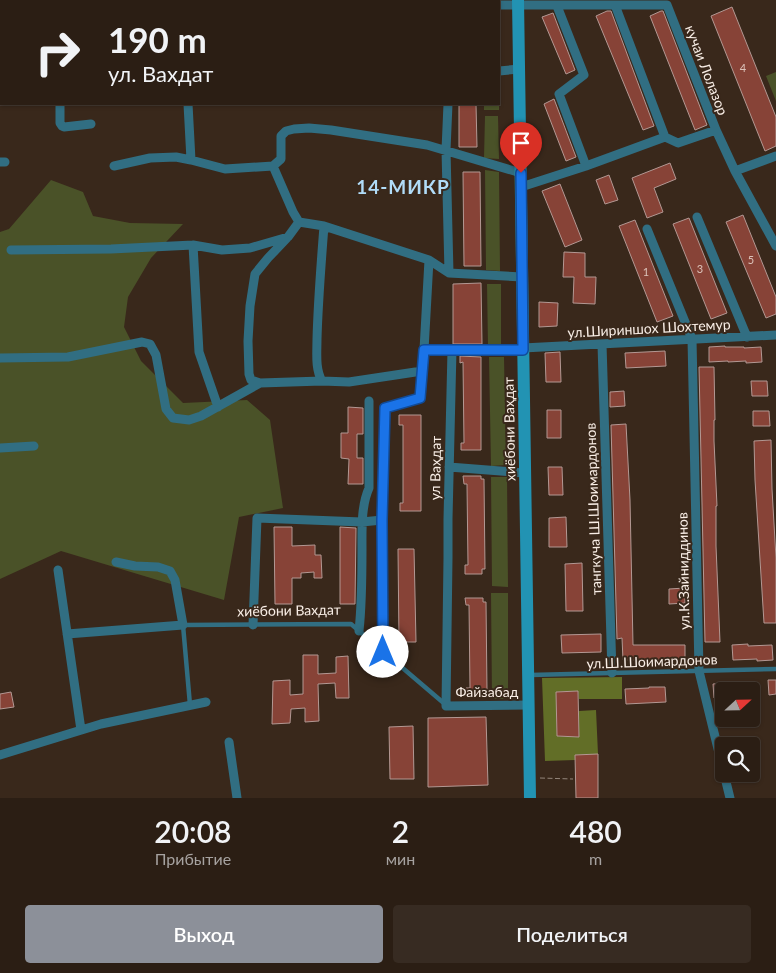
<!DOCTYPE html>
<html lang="ru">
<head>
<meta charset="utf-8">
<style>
  body { margin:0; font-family:Lato,sans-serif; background:#372b22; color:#f1f3f6; height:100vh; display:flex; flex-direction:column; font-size:19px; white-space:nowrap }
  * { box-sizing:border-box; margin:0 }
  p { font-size:16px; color:#a6a2a0 }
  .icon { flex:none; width:28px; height:28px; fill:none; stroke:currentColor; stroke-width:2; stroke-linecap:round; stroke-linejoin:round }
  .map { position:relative; height:798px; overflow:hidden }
  .drawer { display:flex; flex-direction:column; background:#2b1e14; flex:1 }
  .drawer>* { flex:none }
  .banner { position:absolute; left:0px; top:0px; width:500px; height:105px; box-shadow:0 1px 4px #0004,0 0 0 1px #473c34; background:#2b1e14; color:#f1f3f6; overflow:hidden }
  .needle { width:32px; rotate:68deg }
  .tools { position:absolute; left:715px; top:682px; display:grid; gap:10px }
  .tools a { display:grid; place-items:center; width:45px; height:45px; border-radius:5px; background:#2b1e14; box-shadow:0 1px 4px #0004,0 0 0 1px #473c34; font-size:25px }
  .pin { position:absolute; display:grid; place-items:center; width:42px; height:42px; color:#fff; margin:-51px -21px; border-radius:50% 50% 50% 0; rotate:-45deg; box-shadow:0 0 5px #0007 }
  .pin .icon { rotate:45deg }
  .me { position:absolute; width:55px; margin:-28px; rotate:0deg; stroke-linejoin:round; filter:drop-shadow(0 0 4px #0008) }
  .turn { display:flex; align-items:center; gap:18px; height:105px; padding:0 25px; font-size:22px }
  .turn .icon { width:65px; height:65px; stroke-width:2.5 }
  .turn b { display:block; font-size:35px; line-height:42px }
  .eta { display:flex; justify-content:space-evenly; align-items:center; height:85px; text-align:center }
  .eta b { font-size:30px; font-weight:600; line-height:35px }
  .action { display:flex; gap:10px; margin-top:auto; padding:10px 25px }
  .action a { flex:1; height:58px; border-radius:5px; background:#8c9099; color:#fff; font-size:20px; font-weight:600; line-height:58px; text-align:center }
  .action a+a { background:#372b22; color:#f1f3f6 }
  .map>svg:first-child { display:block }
</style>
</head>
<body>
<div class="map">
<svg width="776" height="798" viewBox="0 0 776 798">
  <rect width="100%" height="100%" fill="#39281b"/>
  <path fill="#4a5228" d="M776 72V101L766 76Z
    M484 104H499V110H484Z
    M485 116H498L499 159 484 158Z
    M485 170 499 172 500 271 486 270Z
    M51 180 83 192 93 216 130 223 183 224 151 258 128 297 124 327 141 361 183 403 247 400 270 420 283 508 239 517 224 600 61 551 0 579V232L9 229Z
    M487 284H501V347L488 346Z
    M489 357H504L506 465 491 466Z
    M491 477H507L508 587 492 586Z
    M491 593H508V699H492Z"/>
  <path fill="#626e27" d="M622 677V699H579L578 691 556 692 557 736 579 737V711L596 710 598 754 575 760 545 761 542 678Z"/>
  <path fill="#874337" stroke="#b39893" d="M732 7 776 117V146L765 151 711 16Z
    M607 11H611L654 126 643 130 596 16Z
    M661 11H663L707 125 695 130 650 16Z
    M553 13 575 70 566 74 542 17Z
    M554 99 576 157 566 161 544 104Z
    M459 104H476L477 147H459Z
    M670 163 676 179 654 188 663 212 647 218 632 178Z
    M463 172H480L481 266H464Z
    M609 175 618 200 605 204 596 180Z
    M560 184 582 240 565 247 542 191Z
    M743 215 776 297V314L766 318 726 222Z
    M689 218 727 313 711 319 673 224Z
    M635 220 673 316 657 322 619 226Z
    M564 252 585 253V277H596L595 304 573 303 574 277H563Z
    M481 283 482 344H453V284Z
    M539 302 558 303 557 326 539 327Z
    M725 346V347H744V348L761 347 762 362 746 363V361L728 362V361L709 362V347Z
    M665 351 666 366 626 368 625 353Z
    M560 352 561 382H546L545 353Z
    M460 356 481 357V450H461V443H464L463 362 460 363Z
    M699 367H714L715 420H714V441L717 506H716V546L720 642H705Z
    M751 381H767L768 396H752Z
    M624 391 625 406 610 407V392Z
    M348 407 363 408V434H357V458H363V484H348L349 459 341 458V433H348Z
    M547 410H561V438H547Z
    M753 411H769L770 426H753Z
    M399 415H421V511H400V503H403V425H399Z
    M626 424 630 500 633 645H685V660H623L622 638 617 639 611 425Z
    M771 440 772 489 776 558V623H764L755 480 754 441Z
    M548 467H562L563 495H549Z
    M463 476H481V479H484L485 569H482V574H465V565H468L467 484H464Z
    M566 517 567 547H549V518Z
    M274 527H292V546L315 545V555H321L322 578H314V572L301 573V578H292V604H275Z
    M340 527 356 528 355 604H340Z
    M398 549H414L416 642H399Z
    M582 563 583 611H566L565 564Z
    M685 588V603L669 604V589Z
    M465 598H483V602H486L487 691H483V694H466V688H470L469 605H466Z
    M601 634V652L562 653 561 635Z
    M748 644V646L772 645 773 660 757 661V659L733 660 732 645Z
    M303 655H318V674L336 673V657L348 656 349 698H336L335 683 318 684 319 721 305 722V708L291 709 290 723 272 724 273 681 290 680V695L303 694Z
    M768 680H776V694L769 695Z
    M729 683 730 691H724V698H714L713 684Z
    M649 687H665L666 702 626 704 625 689 649 688Z
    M578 691 579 737 557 736 556 692Z
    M11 692 14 707 0 709V694Z
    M486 717 488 785 428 787V718Z
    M413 726 414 779H390L389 727Z
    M598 754V798H576L575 755Z"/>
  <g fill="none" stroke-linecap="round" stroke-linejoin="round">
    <path stroke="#93857a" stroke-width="1" stroke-dasharray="5 2.5" stroke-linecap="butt" d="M540 778 573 779"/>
    <path stroke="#316e82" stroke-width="4.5" d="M530 675 776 669
      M190 705 183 625 351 624 446 705"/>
    <path stroke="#316e82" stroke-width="9" d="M155 0 156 1
      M374 0V1
      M15 1 17 0
      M101 1 104 0
      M499 5H667L716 130 678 143 665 137 586 166 521 187
      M615 5 665 137
      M557 6 584 75 559 94 586 166
      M0 11 1 10
      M499 71 519 69
      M60 104V123L62 126 64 127 91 124
      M188 104 191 160
      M448 104 446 150 449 273
      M716 130 735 171 776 246
      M0 162H5
      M114 166 150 158 176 157 191 160 225 169 273 166 281 159V136L286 131 294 129 309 128 331 130 427 145 521 173
      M273 166 293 212 299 222 324 226 429 260 449 273 522 277
      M735 171 776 156
      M697 217 747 337
      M299 222 288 237 268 258 255 274 250 306 248 341 249 374 251 380 260 383 322 381
      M324 226C321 264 318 302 317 339 317 353 315 369 322 381L349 382 422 371
      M647 229 692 339 699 671 730 798
      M193 245 199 352 218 407
      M11 250 111 249 193 245 222 250 250 248 288 237
      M429 260 424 350H452L448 519V558L446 706 528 705
      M602 344 612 673
      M523 348 776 335
      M452 350 523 351
      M0 358 68 357 142 342 150 344 156 355 166 409 173 418 189 420 201 416 260 383
      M0 448 34 446
      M449 467 525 473
      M58 570 81 730
      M253 625 257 518 362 522 382 520
      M359 631C362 603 362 577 362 549 362 529 361 506 369 488V401
      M67 634 183 625 175 580 170 571 158 567 135 566 116 562
      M383 652 382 520 385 408 419 398 424 350
      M229 742 237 798
      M0 755 101 724 206 702"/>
    <path stroke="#2293b3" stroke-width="12" d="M518 0 530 798"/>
  </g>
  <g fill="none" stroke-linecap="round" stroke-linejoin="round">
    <defs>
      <path id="route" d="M383 652 382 520 385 408 420 398 424 350H523L521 173"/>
    </defs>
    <use href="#route" stroke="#114b97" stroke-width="12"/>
    <use href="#route" stroke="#1a73e8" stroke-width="9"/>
  </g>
  <g text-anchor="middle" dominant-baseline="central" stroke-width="4" stroke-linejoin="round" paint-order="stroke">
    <g font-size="11" fill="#dcc3ba">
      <text x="743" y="67">4</text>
      <text x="751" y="259">5</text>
      <text x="700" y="268">3</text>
      <text x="646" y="271">1</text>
    </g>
    <g font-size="14" fill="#f9eee6" stroke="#39281b">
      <text transform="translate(707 70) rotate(69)">кучаи Лолазор</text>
      <text transform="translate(649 328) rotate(-3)">ул.Шириншох Шохтемур</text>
      <text transform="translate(509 429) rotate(-91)">хиёбони Ваҳдат</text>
      <text transform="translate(435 468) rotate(-89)">ул Ваҳдат</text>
      <text transform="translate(593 509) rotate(-92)">тангкуча Ш.Шоимардонов</text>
      <text transform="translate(683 571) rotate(-91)">ул.К.Зайниддинов</text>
      <text transform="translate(289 610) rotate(-1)">хиёбони Вахдат</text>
      <text transform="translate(652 661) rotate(-2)">ул.Ш.Шоимардонов</text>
      <text x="487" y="691">Файзабад</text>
    </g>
    <g font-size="19" font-weight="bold" letter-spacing="1" fill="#b1dcf8" stroke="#39281b">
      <text x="403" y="186">14-МИКР</text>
    </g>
  </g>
</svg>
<div class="tools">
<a><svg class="needle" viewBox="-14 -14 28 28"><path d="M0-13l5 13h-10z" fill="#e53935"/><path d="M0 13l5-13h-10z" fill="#a6a2a0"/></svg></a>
<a><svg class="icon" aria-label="search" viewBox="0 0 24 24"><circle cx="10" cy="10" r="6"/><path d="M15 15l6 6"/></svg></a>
</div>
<div class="pin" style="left:521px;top:173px;background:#d93025"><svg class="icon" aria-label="arrive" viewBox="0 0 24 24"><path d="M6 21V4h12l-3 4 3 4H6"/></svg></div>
<svg class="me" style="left:383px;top:652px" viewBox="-20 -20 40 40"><circle r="19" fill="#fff"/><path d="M0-13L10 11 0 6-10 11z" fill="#1a73e8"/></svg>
<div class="banner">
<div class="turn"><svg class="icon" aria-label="right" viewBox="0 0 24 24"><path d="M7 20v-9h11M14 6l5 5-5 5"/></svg><div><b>190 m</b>ул. Вахдат</div></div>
</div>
</div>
<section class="drawer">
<div class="eta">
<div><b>20:08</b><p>Прибытие</p></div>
<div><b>2</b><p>мин</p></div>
<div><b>480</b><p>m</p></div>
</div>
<div class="action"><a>Выход</a><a>Поделиться</a></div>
</section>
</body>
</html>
